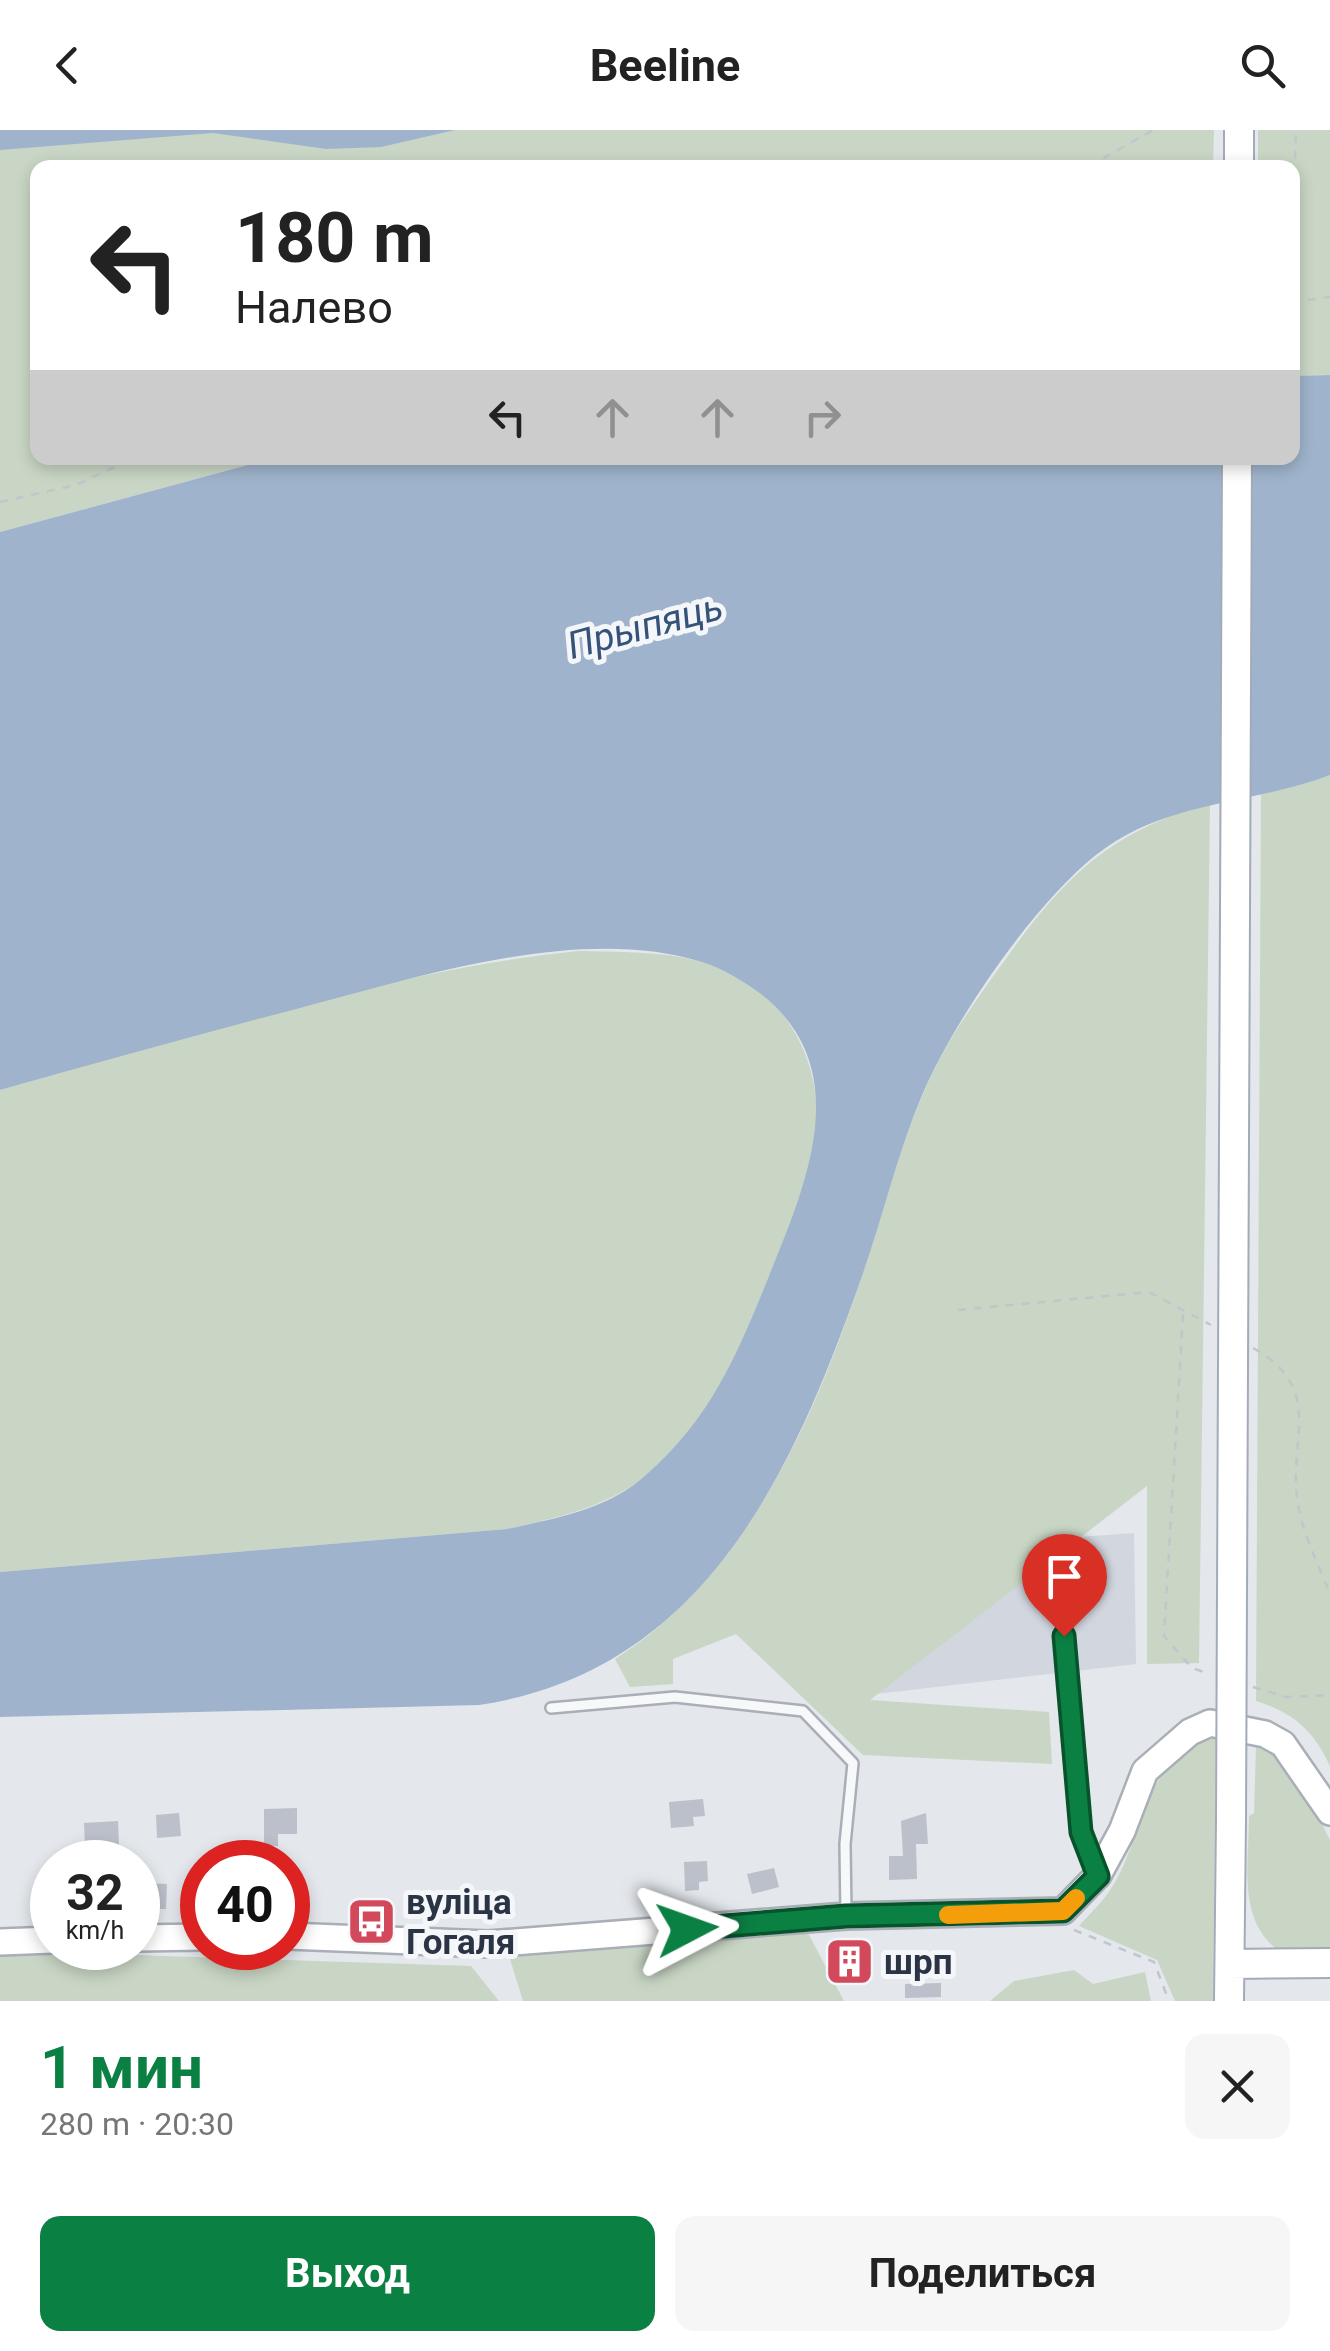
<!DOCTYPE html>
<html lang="ru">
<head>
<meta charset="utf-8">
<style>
  body { margin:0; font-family:Roboto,sans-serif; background:#f6f6f6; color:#222; height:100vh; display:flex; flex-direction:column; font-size:38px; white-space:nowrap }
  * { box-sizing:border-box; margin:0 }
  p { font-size:32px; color:#767676 }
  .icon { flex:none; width:55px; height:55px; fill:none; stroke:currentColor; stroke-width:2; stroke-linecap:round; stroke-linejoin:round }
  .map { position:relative; height:1871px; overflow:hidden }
  .panel { display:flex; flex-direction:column; background:#fff; flex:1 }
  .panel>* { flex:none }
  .hud { position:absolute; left:30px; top:30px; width:1270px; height:305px; border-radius:20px; box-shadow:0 5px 15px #0003; background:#fff; color:#222; overflow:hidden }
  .speed { position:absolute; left:30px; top:1710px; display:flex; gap:20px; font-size:50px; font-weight:700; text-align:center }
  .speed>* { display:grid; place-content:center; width:130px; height:130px; border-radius:50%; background:#fff; box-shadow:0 5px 15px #0003; line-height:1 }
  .speed small { font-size:25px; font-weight:400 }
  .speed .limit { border:15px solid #d22; background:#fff; color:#111 }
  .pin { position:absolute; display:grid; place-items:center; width:85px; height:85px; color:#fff; margin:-102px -42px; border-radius:50% 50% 50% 0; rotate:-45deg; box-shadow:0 0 10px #0007 }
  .pin .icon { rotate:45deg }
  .me { position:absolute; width:110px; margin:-55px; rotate:86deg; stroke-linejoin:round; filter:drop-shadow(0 0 8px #0008) }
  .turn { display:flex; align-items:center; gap:35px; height:210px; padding:0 40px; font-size:45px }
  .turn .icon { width:130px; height:130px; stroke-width:2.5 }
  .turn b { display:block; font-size:70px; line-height:85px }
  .lanes { display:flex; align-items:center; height:95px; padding:0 40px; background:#0003; justify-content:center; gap:50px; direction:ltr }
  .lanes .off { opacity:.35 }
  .round { display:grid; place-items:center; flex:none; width:105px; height:105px; border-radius:20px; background:#f6f6f6 }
  .head { display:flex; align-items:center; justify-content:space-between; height:170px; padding:0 40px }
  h1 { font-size:60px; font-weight:700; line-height:75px; color:#0b8043 }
  .primary-button { display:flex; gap:20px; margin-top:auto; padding:20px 40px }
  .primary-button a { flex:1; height:115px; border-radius:20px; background:#0b8043; color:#fff; font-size:40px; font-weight:700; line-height:115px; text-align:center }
  .primary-button a+a { background:#f6f6f6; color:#222 }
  header { display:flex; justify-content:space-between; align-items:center; height:130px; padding:0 40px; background:#fff; font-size:45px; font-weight:700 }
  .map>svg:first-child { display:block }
</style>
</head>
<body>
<header><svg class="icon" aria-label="back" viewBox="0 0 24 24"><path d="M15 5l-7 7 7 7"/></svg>Beeline<svg class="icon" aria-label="search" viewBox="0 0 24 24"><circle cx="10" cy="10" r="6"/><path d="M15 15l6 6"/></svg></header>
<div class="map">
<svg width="1330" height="1871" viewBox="0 0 1330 1871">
  <rect width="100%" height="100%" fill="#e4e7ec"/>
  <path fill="#d2d6de" d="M1134 1403 1136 1534 876 1564 873 1422Z"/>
  <path fill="#c9d6c5" d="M0 0H1214L1213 38H38V328H274L0 402Z
    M1258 0H1330V245L1293 246 1292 38H1258Z
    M1330 645V1636C1313 1600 1294 1583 1256 1571L1261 661Z
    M1210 673 1199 1533 1147 1534V1356L870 1570 1049 1582 1052 1634 863 1625 736 1504 673 1529V1554L630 1557 615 1529C750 1443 817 1283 865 1136 884 1079 899 1019 923 964 944 913 978 867 1010 823 1068 743 1113 701 1210 673Z
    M578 821C619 822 660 821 699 831 784 852 829 935 814 1018 805 1065 784 1110 766 1154 736 1226 707 1303 641 1350 599 1379 556 1388 507 1399L0 1442V960C188 907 384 841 578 821Z
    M1216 1608 1213 1871H1175L1157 1830 1079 1796C1089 1784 1102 1773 1110 1760 1145 1710 1142 1621 1216 1608Z
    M1256 1617 1275 1621 1301 1653 1330 1710V1824H1283C1236 1793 1249 1735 1249 1686L1254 1683Z
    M808 1803 844 1871H523L509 1826Z
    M74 1823 471 1836 499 1871H0V1826Z
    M1074 1840 1093 1854 1145 1842 1151 1871H990L1014 1851Z"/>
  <path fill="#9fb4cc" d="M0 0H455L381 17 326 19 213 3 0 20Z
    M1330 245V645C1251 675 1165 670 1096 725 1033 775 955 889 923 963 898 1021 884 1083 863 1143 795 1338 707 1541 479 1575L0 1587V1442L507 1399C556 1388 607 1380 646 1345 713 1286 738 1222 771 1141 808 1050 855 938 761 864 745 852 722 838 702 832 579 794 419 847 300 878 200 904 100 932 0 960V402L274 328H1292L1293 246Z"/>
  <path fill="#bbc0ca" d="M703 1669 705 1686 693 1687 694 1696 671 1698 669 1672Z
    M297 1678V1704H278V1716H264V1679Z
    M179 1683 181 1706 157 1708 156 1685Z
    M926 1683 928 1714H916L917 1749 889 1750V1726H903L901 1691Z
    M118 1691 119 1715 85 1717 84 1693Z
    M707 1731 708 1751 699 1752V1760L685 1761 684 1732Z
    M774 1738 779 1757 752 1764 747 1744Z
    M140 1753 167 1754 166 1779H140Z
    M941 1853V1867L905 1868V1854Z"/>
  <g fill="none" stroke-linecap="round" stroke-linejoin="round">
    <defs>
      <path id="lane" d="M1064 1506 1081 1702 1095 1738
        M551 1578 675 1567 803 1581 853 1633 845 1714 846 1784"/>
      <path id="secondary" d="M288 1806 488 1814 846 1786 1063 1781 1098 1745 1122 1701 1145 1641 1190 1602 1210 1593 1265 1604 1283 1614 1330 1682
        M138 1808 202 1807
        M0 1812 52 1810"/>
      <path id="primary" d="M1239 38V0
        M1230 1834 1330 1833
        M1229 1871 1231 1690"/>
    </defs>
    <use href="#lane" stroke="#a9aeb7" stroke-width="14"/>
    <use href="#secondary" stroke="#a9aeb7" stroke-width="30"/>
    <use href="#primary" stroke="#a3abb8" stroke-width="32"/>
    <path stroke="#c2c5cb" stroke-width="2.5" stroke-dasharray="8 8" stroke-linecap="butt" d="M1073 38 1097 32 1153 0
      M1292 125 1296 0
      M1292 172 1330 167
      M0 372 76 355 134 328
      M958 1180 1149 1162 1211 1195
      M1183 1184 1164 1506 1192 1538 1207 1543
      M1253 1218C1330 1261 1283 1315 1300 1384 1306 1411 1320 1438 1330 1464
      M1253 1557 1286 1567 1330 1565
      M1074 1800 1154 1832 1169 1871"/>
    <use href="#lane" stroke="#f7f8fa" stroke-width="9"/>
    <use href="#secondary" stroke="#fff" stroke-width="25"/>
    <use href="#primary" stroke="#fff" stroke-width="28"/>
    <defs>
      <path id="primary-bridge" d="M1231 1690 1237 328"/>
    </defs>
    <use href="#primary-bridge" stroke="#a3abb8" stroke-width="32" stroke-linecap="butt"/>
    <use href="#primary-bridge" stroke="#fff" stroke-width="28"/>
  </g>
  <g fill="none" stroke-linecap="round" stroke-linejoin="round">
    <defs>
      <path id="route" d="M687 1799 846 1786 1063 1781 1098 1746 1081 1702 1064 1506"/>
    </defs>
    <use href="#route" stroke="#07532c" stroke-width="25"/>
    <use href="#route" stroke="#0b8043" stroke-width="18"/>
    <path stroke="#f59e0b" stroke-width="18" d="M948 1785 1063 1781 1076 1768"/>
  </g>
  <defs>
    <symbol id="bus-square" viewBox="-11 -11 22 22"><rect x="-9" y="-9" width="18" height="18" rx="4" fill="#d1495b" stroke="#f4f6f9"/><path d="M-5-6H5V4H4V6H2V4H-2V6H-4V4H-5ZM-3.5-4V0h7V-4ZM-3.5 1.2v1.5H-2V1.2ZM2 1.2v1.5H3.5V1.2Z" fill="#fff"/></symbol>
    <symbol id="building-square" viewBox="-11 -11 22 22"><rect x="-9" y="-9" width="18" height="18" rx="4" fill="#d1495b" stroke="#f4f6f9"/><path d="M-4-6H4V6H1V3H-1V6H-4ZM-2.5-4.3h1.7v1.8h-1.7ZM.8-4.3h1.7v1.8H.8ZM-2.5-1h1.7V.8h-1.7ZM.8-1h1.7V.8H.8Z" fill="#fff"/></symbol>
  </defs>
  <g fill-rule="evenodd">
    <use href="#bus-square" x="344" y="1764" width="55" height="55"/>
    <use href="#building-square" x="822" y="1804" width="55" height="55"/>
  </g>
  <g text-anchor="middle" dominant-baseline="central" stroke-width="10" stroke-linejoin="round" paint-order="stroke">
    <g font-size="35" font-weight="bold" fill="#2b3445" stroke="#f4f6f9" text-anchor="start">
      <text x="406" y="1772">вуліца<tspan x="406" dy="40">Гогаля</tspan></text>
      <text x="884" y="1832">шрп</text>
    </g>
    <g font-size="38" font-style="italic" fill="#34527a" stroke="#f4f6f9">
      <text transform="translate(645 496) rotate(-15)">Прыпяць</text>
    </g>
  </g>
</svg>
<div class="speed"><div>32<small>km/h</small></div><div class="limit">40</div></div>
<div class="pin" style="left:1064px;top:1506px;background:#d93025"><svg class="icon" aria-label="arrive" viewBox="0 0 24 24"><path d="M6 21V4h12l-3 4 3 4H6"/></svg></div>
<svg class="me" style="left:687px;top:1799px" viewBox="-20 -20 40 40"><path d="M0-17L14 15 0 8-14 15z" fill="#0b8043" stroke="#fff" stroke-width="4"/></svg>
<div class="hud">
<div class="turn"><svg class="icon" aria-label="left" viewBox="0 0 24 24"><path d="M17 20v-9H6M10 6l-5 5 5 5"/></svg><div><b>180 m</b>Налево</div></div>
<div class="lanes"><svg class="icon" aria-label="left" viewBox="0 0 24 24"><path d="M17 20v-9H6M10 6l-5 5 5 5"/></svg><svg class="icon off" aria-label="ahead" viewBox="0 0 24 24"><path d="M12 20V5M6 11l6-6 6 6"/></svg><svg class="icon off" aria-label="ahead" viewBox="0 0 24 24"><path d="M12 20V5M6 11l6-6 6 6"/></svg><svg class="icon off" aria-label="right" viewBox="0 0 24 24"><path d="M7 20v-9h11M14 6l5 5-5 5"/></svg></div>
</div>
</div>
<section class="panel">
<div class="head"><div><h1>1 мин</h1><p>280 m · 20:30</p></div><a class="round"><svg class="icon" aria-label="close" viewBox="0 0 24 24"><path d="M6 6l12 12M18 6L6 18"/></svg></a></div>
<div class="primary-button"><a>Выход</a><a>Поделиться</a></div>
</section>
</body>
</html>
